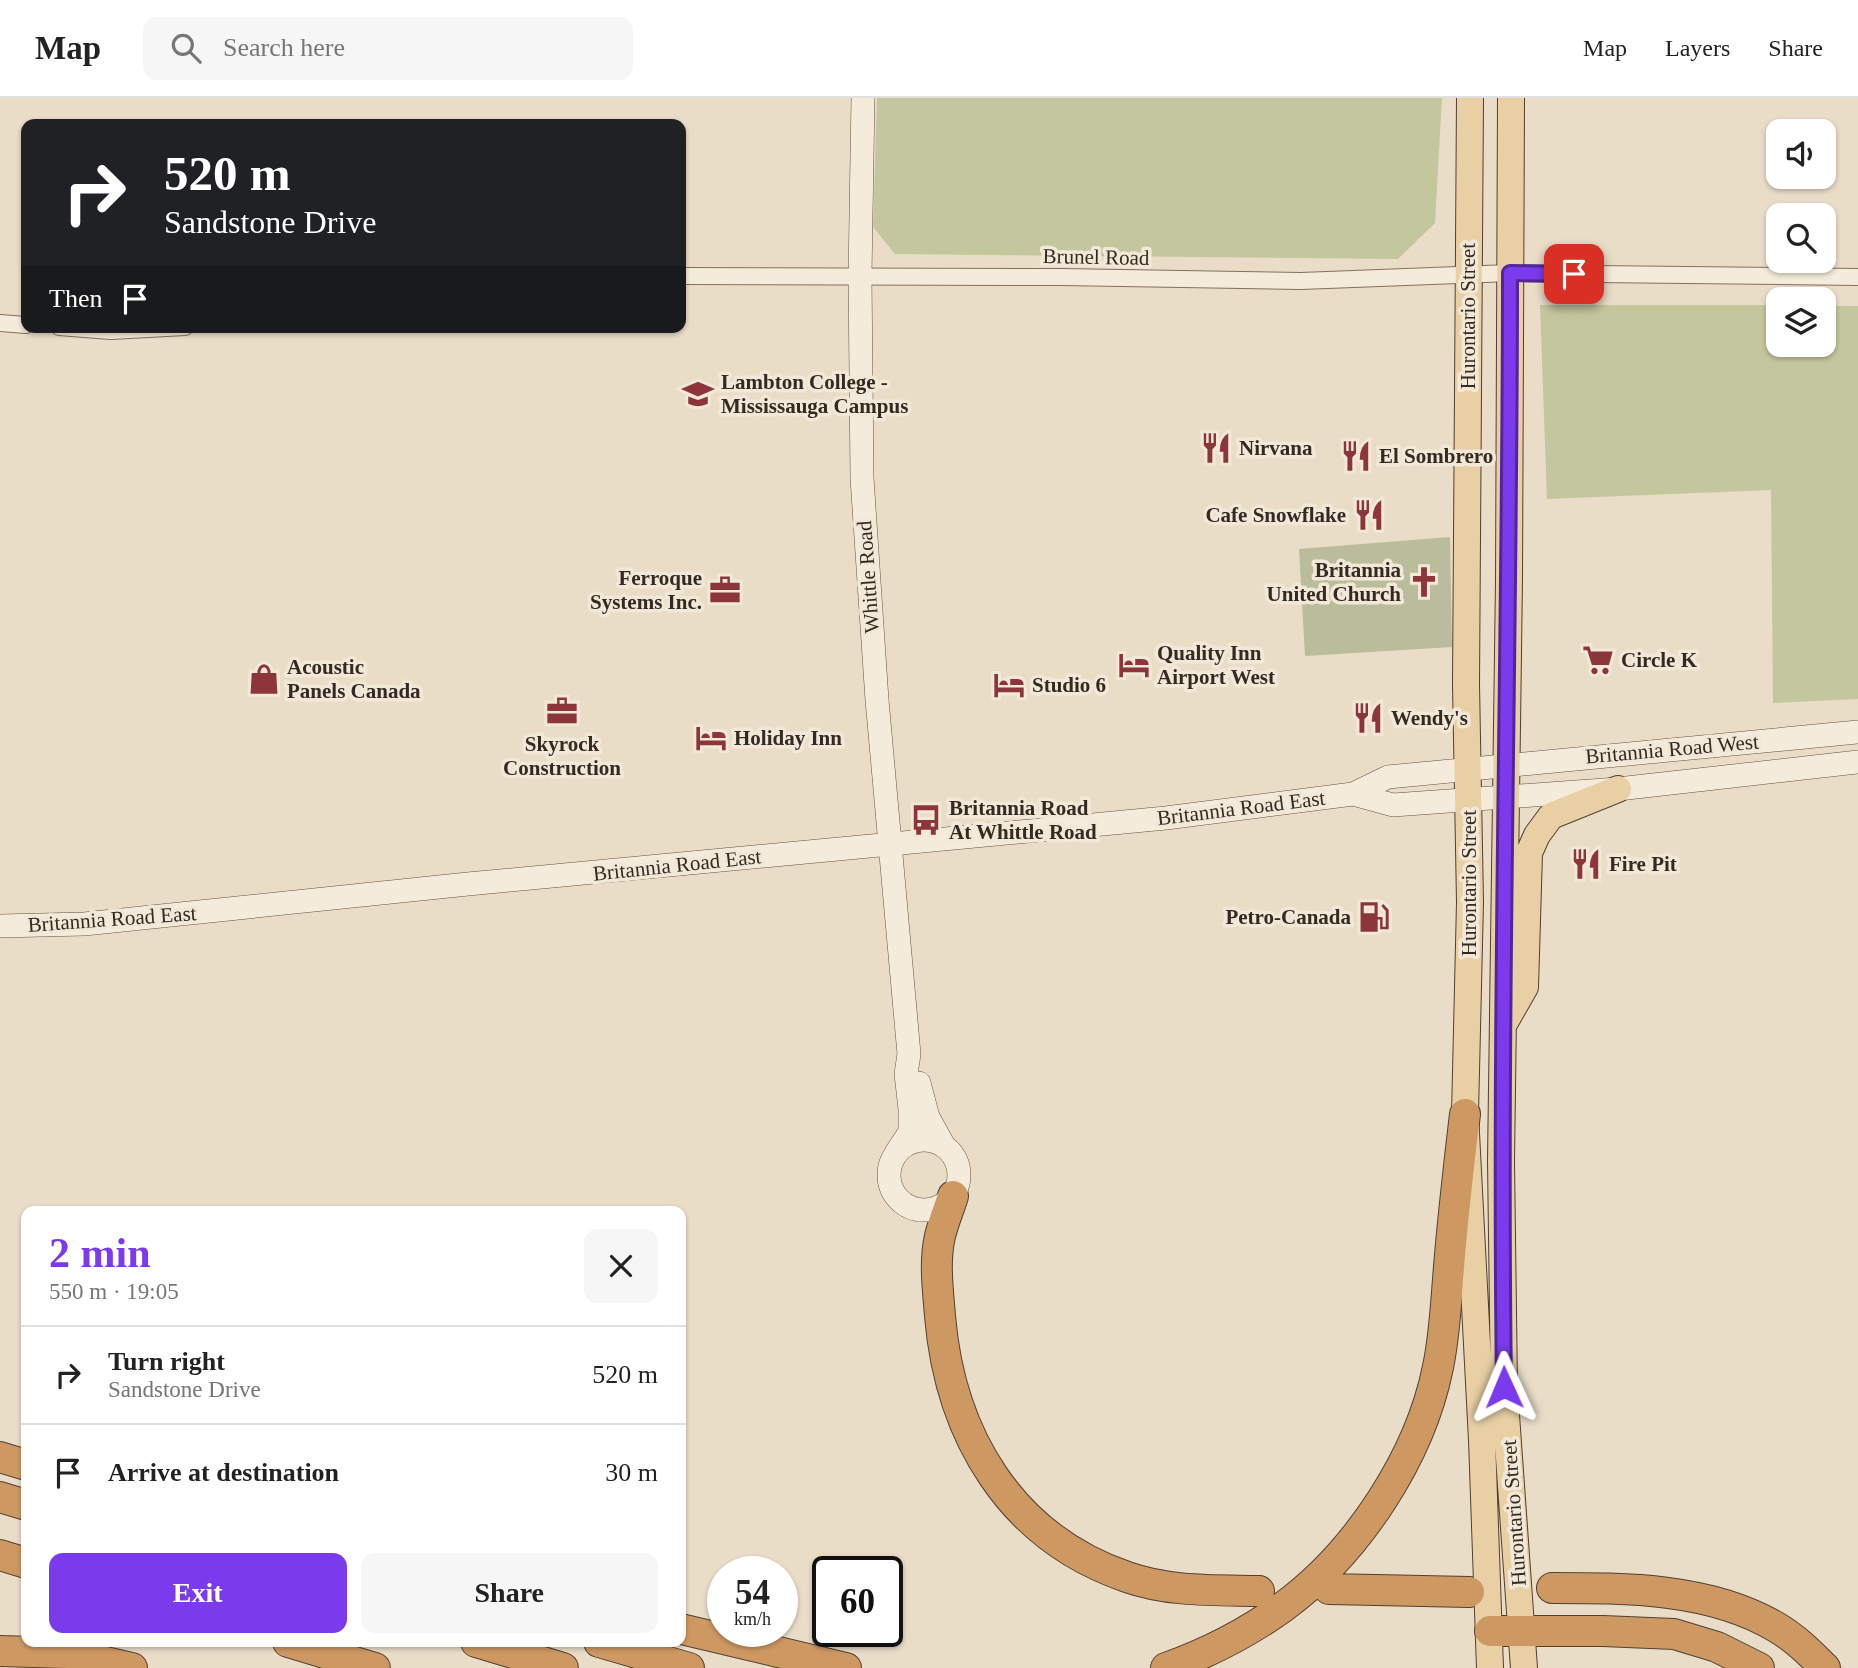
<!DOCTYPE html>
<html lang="en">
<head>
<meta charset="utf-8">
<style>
  body { margin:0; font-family:Georgia,serif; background:#f6f6f6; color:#222; height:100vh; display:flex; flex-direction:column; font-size:26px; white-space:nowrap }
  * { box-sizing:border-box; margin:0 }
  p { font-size:23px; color:#767676 }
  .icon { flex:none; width:38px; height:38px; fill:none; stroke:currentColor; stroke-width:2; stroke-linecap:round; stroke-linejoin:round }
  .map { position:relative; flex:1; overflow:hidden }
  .sheet { position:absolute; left:21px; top:1108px; width:665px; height:441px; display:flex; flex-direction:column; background:#fff; border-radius:14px; box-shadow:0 2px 5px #0004 }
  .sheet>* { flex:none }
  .top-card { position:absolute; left:21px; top:21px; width:665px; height:214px; border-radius:14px; box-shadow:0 2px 5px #0004; background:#202124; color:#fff; overflow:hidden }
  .controls { position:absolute; left:1766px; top:21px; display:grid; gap:14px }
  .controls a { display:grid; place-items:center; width:70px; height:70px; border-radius:14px; background:#fff; box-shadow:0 2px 5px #0004; font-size:35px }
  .speed { position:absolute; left:707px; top:1458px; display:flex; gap:14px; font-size:35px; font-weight:700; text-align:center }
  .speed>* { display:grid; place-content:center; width:91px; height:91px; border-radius:50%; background:#fff; box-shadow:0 2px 5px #0004; line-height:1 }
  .speed small { font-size:18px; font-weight:400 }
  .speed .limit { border:4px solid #111; border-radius:10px; background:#fff; color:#111 }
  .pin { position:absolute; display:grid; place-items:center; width:60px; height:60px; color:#fff; margin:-30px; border-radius:14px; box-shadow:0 4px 10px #0006 }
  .me { position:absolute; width:77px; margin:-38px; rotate:359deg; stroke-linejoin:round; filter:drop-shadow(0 0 5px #0008) }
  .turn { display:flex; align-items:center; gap:24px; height:147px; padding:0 28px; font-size:32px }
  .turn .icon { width:91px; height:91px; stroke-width:2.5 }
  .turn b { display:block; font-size:49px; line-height:60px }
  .then { display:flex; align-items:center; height:66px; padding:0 28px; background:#0003; gap:14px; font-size:26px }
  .round { display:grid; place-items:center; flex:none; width:74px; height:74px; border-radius:14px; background:#f6f6f6 }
  .headline { display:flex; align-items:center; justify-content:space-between; height:119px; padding:0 28px }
  h1 { font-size:42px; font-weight:800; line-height:52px; color:#7c3aed }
  .cta { display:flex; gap:14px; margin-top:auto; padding:14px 28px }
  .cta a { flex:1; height:80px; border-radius:14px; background:#7c3aed; color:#fff; font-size:28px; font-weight:800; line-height:80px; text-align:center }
  .cta a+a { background:#f6f6f6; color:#222 }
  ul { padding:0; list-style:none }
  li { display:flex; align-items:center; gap:21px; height:98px; padding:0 28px; border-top:2px solid #e0e0e0 }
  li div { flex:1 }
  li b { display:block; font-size:26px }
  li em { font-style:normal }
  header { display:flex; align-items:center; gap:42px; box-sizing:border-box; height:98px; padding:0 35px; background:#fff; border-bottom:2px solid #e0e0e0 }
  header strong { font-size:33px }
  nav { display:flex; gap:38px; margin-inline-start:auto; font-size:24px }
  .search { width:490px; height:63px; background:#f6f6f6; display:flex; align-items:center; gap:18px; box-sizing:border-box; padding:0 24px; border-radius:14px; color:#767676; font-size:26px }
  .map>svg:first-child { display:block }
</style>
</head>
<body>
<header>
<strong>Map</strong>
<div class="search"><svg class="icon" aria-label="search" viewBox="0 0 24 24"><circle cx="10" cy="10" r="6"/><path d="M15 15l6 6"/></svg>Search here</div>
<nav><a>Map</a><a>Layers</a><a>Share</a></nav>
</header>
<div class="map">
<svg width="1858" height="1570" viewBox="0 0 1858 1570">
  <rect width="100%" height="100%" fill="#e9ddc8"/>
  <path fill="#c4c69d" d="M877 0H1442L1435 125 1398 161 895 156 873 129Z
    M1540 207H1778V247H1824V208H1858V601L1773 605 1771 392 1547 401Z"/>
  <path fill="#babc9b" d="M1450 439 1452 549 1305 558 1299 451Z"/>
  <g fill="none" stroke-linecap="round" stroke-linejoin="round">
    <defs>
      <path id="street" d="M681 178 1061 179 1301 183 1510 175 1858 179
        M0 225 26 227
        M59 229 111 233 185 229"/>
      <path id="secondary" d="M863 0 860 178 862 380 877 602 909 956 906 976 910 1011V1034L896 1055
        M1353 696 1393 707 1618 691 1858 664
        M0 828 84 826 468 786 1166 720 1353 696 1388 679 1858 634
        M919 985 928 1019 944 1048
        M889 1077a35 35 0 1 1 70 0a35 35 0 1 1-70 0Z"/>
      <path id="primary" d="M1470 0 1466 586 1470 804 1465 1016 1482 1342 1490 1570
        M1511 0 1509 482 1501 1063 1504 1289 1524 1570
        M1505 924 1525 889 1529 755 1537 737 1551 718 1618 691"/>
      <path id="highway" d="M953 1098C949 1111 943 1125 940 1138 934 1164 938 1192 940 1218 950 1337 1010 1439 1127 1479 1169 1494 1215 1492 1259 1493
        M0 1359 26 1367
        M0 1399 26 1407
        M0 1457 26 1465
        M1552 1490C1627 1490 1710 1490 1776 1529 1795 1540 1810 1555 1825 1570
        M1329 1491 1469 1494
        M681 1531 846 1570
        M1490 1533H1603L1674 1536 1717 1549 1759 1570
        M288 1544 375 1570
        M476 1544 563 1570
        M599 1544 689 1570
        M0 1553 67 1555 132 1570
        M1166 1570C1208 1555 1247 1535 1283 1509 1357 1455 1420 1359 1438 1269 1445 1236 1446 1203 1449 1169 1453 1118 1459 1067 1465 1016"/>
    </defs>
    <use href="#street" stroke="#83705f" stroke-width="18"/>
    <use href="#secondary" stroke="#655142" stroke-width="24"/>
    <use href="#primary" stroke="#523f32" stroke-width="28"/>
    <use href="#highway" stroke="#523f32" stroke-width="32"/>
    <use href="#street" stroke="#f5ebda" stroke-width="16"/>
    <use href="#secondary" stroke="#f5ebda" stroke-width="23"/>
    <use href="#primary" stroke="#e8cfa4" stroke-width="26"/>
    <use href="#highway" stroke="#ce9863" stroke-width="30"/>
  </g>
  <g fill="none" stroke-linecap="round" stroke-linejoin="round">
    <defs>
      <path id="route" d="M1504 1289C1499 917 1510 546 1510 175L1574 176"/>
    </defs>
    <use href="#route" stroke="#51269a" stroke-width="18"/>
    <use href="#route" stroke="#7c3aed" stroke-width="12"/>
  </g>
  <defs>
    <symbol id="university-bare" viewBox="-9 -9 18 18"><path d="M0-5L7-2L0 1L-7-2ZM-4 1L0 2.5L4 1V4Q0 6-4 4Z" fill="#8c363c" stroke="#f2e8d7" stroke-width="2.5" paint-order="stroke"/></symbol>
    <symbol id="restaurant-bare" viewBox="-9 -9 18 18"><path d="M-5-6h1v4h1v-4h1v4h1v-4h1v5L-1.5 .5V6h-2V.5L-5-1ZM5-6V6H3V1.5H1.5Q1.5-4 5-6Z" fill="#8c363c" stroke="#f2e8d7" stroke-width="2.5" paint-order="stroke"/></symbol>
    <symbol id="church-bare" viewBox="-9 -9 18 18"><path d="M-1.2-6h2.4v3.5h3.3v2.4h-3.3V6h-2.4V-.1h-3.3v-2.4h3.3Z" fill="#8c363c" stroke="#f2e8d7" stroke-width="2.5" paint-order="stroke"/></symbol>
    <symbol id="office-bare" viewBox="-9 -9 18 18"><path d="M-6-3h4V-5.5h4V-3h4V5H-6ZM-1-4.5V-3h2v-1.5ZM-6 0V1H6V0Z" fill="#8c363c" stroke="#f2e8d7" stroke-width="2.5" paint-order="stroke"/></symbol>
    <symbol id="supermarket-bare" viewBox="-9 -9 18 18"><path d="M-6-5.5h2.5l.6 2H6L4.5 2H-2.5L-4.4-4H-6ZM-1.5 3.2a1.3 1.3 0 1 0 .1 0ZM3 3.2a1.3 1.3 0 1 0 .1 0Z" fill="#8c363c" stroke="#f2e8d7" stroke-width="2.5" paint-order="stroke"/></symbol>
    <symbol id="hotel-bare" viewBox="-9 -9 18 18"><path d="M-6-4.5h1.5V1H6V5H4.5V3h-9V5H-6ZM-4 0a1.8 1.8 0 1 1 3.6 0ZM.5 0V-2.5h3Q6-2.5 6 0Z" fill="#8c363c" stroke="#f2e8d7" stroke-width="2.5" paint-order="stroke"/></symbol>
    <symbol id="shop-bare" viewBox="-9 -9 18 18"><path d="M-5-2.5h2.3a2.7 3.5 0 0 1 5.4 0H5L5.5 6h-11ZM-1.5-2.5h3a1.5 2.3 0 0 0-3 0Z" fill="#8c363c" stroke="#f2e8d7" stroke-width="2.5" paint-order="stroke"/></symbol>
    <symbol id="bus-bare" viewBox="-9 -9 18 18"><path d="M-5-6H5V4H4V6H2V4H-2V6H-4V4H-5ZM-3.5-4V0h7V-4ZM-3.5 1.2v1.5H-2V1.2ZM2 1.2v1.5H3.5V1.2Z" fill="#8c363c" stroke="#f2e8d7" stroke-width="2.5" paint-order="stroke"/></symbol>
    <symbol id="fuel-bare" viewBox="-9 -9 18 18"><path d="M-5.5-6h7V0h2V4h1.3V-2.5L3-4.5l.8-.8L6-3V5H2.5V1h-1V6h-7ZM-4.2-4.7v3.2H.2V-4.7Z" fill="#8c363c" stroke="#f2e8d7" stroke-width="2.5" paint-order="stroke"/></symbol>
  </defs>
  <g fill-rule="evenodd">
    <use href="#university-bare" x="676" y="274" width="44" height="44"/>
    <use href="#restaurant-bare" x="1194" y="328" width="44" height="44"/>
    <use href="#restaurant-bare" x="1334" y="336" width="44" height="44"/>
    <use href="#restaurant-bare" x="1347" y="395" width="44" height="44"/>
    <use href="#church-bare" x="1402" y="462" width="44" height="44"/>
    <use href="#office-bare" x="703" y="470" width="44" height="44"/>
    <use href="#supermarket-bare" x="1576" y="540" width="44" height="44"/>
    <use href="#hotel-bare" x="1112" y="545" width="44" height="44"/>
    <use href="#shop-bare" x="242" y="559" width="44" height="44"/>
    <use href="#hotel-bare" x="987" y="565" width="44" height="44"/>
    <use href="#office-bare" x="540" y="591" width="44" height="44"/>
    <use href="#restaurant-bare" x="1346" y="598" width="44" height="44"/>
    <use href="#hotel-bare" x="689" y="618" width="44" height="44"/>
    <use href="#bus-bare" x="904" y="700" width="44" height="44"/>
    <use href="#restaurant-bare" x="1564" y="744" width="44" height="44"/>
    <use href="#fuel-bare" x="1352" y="797" width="44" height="44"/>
  </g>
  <g text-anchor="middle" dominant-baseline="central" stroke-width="7" stroke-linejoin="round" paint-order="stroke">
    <g font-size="21" fill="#352921" stroke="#f2e8d7">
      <text transform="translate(1096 159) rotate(1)">Brunel Road</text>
      <text transform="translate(1468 218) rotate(-90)">Hurontario Street</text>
      <text transform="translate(868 479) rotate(-94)">Whittle Road</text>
      <text transform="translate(1672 651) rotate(-5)">Britannia Road West</text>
      <text transform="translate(1241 710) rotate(-7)">Britannia Road East</text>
      <text transform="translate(677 767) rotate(-6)">Britannia Road East</text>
      <text transform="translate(1469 785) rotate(-90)">Hurontario Street</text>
      <text transform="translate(112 821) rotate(-4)">Britannia Road East</text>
      <text transform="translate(1514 1415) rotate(-94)">Hurontario Street</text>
    </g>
    <g font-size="21" font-weight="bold" fill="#352921" stroke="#f2e8d7" text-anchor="start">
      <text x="721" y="284">Lambton College -<tspan x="721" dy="24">Mississauga Campus</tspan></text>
      <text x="1239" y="350">Nirvana</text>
      <text x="1379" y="358">El Sombrero</text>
      <text x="1346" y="417" text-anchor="end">Cafe Snowflake</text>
      <text x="1401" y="472" text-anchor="end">Britannia<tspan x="1401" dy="24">United Church</tspan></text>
      <text x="702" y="480" text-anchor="end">Ferroque<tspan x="702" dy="24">Systems Inc.</tspan></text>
      <text x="1157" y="555">Quality Inn<tspan x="1157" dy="24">Airport West</tspan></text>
      <text x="1621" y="562">Circle K</text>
      <text x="287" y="569">Acoustic<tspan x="287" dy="24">Panels Canada</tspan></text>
      <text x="1032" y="587">Studio 6</text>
      <text x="1391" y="620">Wendy's</text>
      <text x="734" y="640">Holiday Inn</text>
      <text x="562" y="646" text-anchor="middle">Skyrock<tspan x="562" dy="24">Construction</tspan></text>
      <text x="949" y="710">Britannia Road<tspan x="949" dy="24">At Whittle Road</tspan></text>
      <text x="1609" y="766">Fire Pit</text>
      <text x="1351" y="819" text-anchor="end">Petro-Canada</text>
    </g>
  </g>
</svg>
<div class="controls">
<a><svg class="icon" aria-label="sound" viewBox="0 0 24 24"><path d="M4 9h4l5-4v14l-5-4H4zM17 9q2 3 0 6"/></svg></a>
<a><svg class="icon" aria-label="search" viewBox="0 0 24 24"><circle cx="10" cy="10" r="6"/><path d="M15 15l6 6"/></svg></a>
<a><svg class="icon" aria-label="layers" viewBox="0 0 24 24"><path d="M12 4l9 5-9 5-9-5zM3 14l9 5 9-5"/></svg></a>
</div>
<div class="speed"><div>54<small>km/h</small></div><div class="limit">60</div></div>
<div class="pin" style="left:1574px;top:176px;background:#d93025"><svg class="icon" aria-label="arrive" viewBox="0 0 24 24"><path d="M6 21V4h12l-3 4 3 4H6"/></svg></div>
<svg class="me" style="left:1504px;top:1289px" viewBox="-20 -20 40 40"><path d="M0-17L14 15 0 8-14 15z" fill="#7c3aed" stroke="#fff" stroke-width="4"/></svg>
<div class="top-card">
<div class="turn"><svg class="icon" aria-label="right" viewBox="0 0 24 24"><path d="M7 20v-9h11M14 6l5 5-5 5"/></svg><div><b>520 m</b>Sandstone Drive</div></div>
<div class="then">Then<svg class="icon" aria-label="arrive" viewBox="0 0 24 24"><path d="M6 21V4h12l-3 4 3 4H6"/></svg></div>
</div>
<section class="sheet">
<div class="headline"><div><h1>2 min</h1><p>550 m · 19:05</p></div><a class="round"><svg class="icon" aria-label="close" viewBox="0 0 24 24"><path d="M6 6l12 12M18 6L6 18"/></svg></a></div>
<ul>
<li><svg class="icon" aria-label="right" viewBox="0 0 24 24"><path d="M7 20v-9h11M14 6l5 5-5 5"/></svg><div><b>Turn right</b><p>Sandstone Drive</p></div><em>520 m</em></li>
<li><svg class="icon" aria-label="arrive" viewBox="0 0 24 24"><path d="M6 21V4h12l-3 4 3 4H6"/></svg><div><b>Arrive at destination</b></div><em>30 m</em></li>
</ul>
<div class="cta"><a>Exit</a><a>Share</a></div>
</section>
</div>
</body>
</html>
